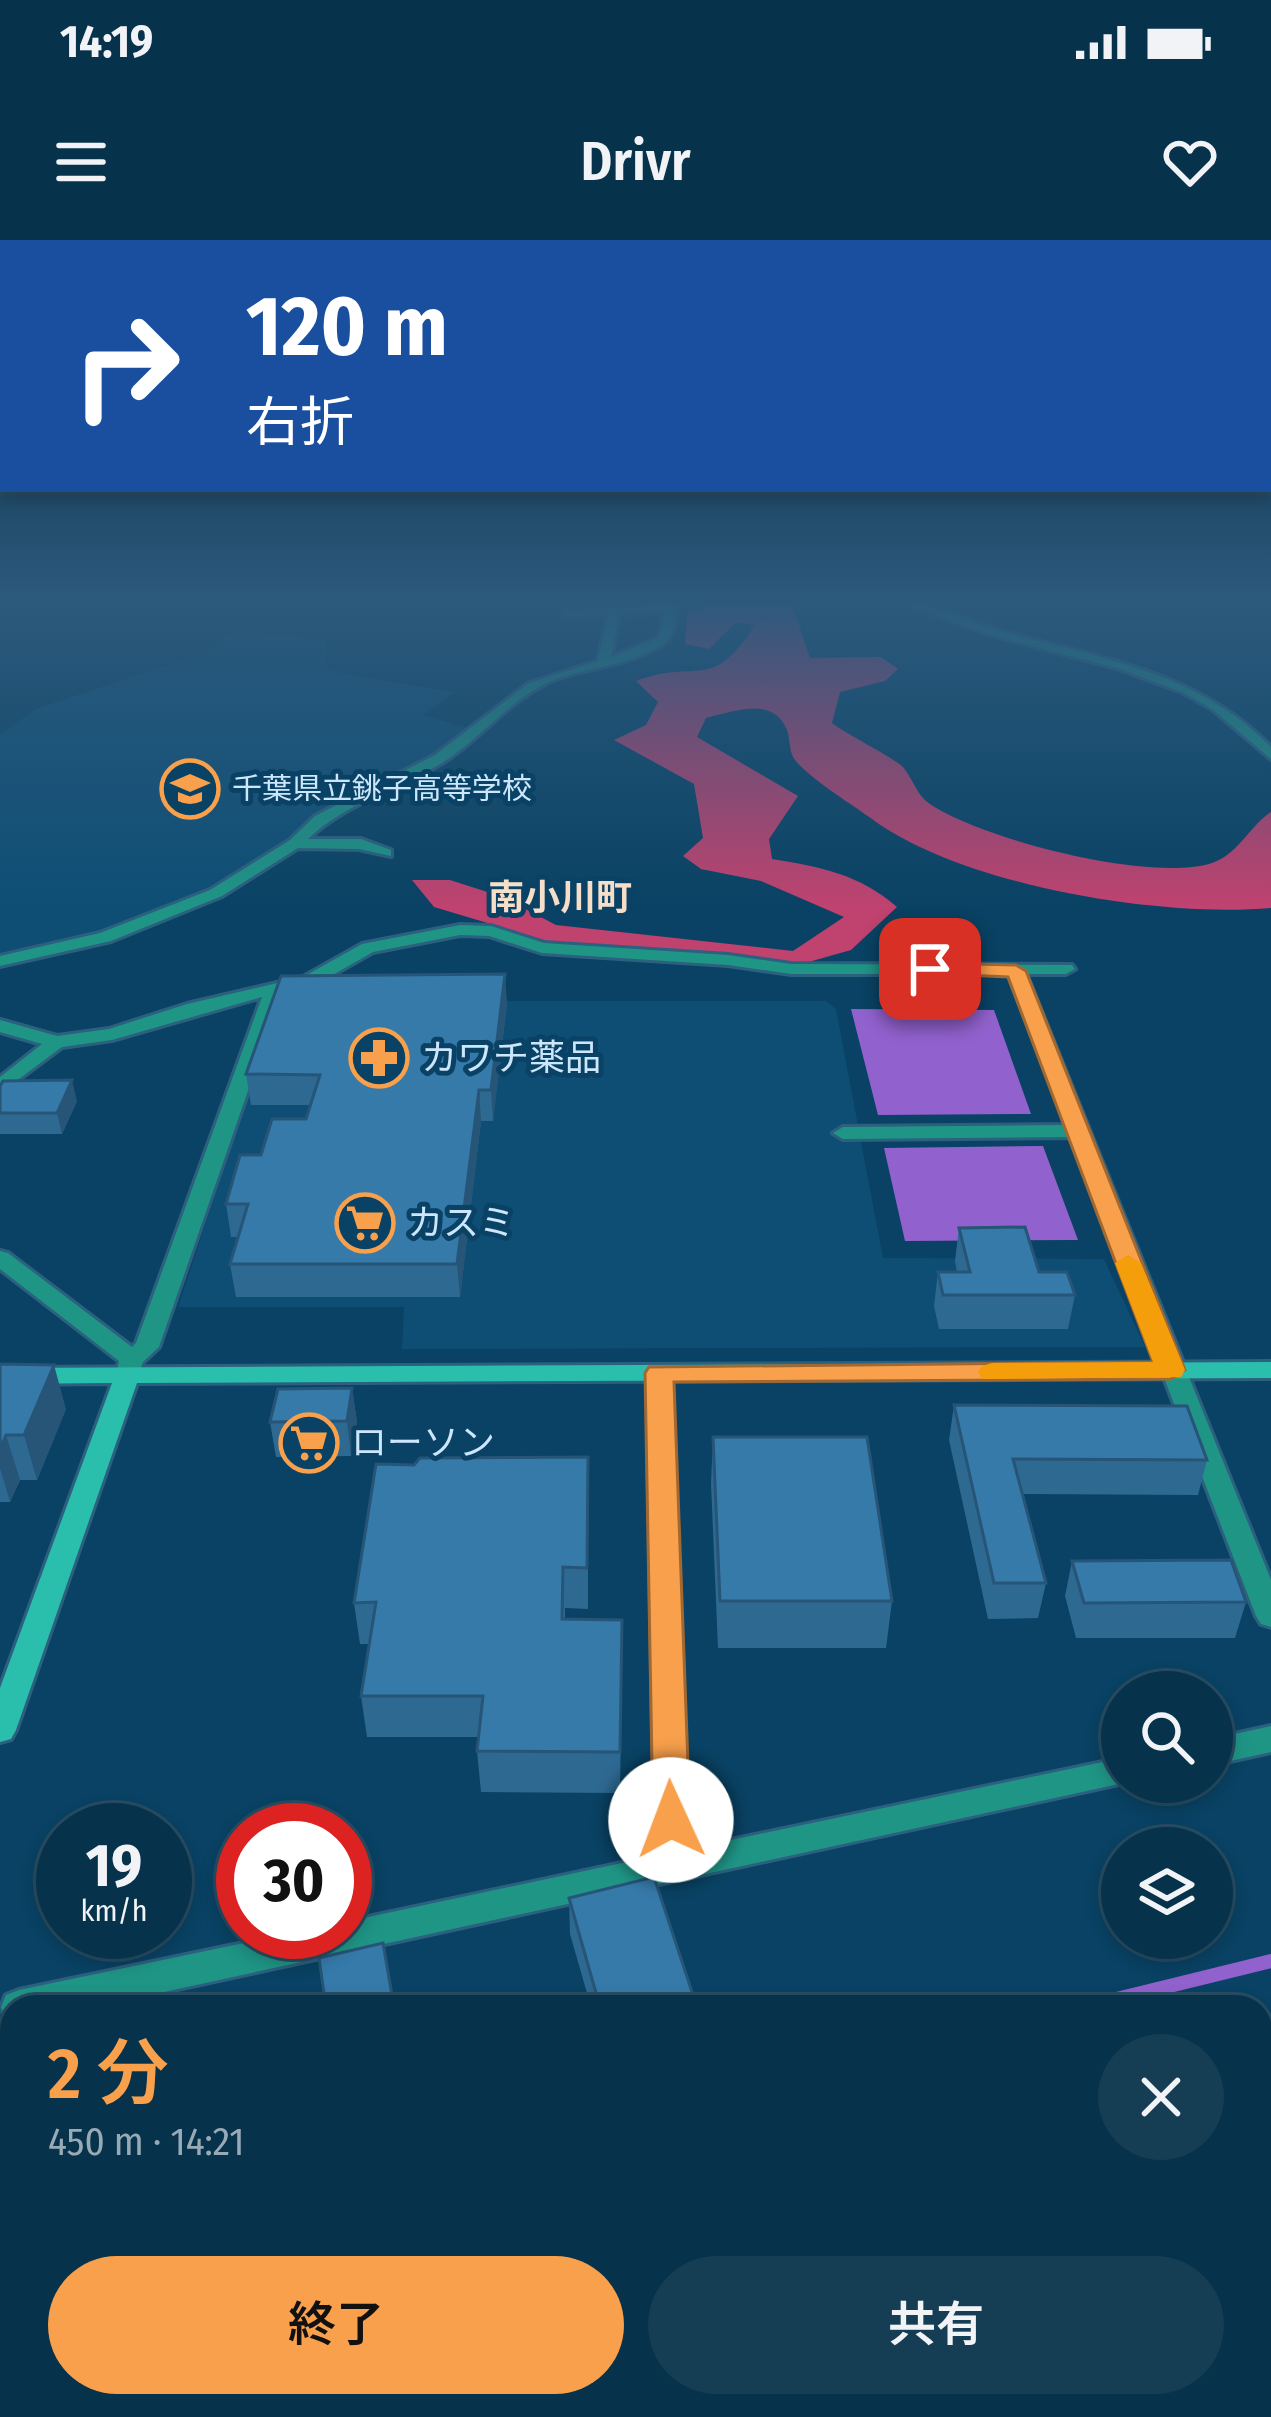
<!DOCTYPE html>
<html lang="ja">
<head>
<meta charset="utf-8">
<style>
  body { margin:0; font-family:"Fira Sans Condensed","Noto Sans JP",sans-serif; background:#153e55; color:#f1f3f6; height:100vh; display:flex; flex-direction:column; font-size:45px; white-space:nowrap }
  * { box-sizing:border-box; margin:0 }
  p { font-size:39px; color:#98aab5 }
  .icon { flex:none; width:66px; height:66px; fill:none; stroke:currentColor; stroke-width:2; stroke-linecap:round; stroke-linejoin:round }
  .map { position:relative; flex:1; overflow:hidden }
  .drawer { position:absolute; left:0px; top:1755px; width:1272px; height:423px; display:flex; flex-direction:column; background:#07324b; border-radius:36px 36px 0 0; box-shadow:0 6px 18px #0003,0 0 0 3px #284d63 }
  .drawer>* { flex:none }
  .banner { position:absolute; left:0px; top:0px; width:1272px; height:252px; box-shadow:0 6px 18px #0003,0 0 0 3px #284d63; background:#1a4fa0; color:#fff; overflow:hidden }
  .fabs { position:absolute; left:1101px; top:1431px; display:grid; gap:24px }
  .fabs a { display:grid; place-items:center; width:132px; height:132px; border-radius:50%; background:#07324b; box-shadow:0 6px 18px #0003,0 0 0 3px #284d63; font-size:60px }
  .speed { position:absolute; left:36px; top:1563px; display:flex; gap:24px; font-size:60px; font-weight:700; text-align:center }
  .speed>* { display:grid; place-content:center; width:156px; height:156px; border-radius:50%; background:#07324b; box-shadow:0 6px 18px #0003,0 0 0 3px #284d63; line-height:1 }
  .speed small { font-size:30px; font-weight:400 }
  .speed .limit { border:18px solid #d22; background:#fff; color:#111 }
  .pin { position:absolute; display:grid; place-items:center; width:102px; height:102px; color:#fff; margin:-51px; border-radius:24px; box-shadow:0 6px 18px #0006 }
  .me { position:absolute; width:132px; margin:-66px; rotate:358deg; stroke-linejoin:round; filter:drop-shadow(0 0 9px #0008) }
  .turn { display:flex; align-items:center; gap:42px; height:252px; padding:0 48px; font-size:54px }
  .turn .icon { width:156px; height:156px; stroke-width:2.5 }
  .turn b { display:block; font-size:84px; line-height:102px }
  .round { display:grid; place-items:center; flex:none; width:126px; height:126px; border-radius:63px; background:#153e55 }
  .headline { display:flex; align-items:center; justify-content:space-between; height:204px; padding:0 48px }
  h1 { font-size:72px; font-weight:600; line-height:90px; color:#f8a04b }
  .cta { display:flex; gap:24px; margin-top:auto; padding:24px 48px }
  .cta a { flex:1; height:138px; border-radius:72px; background:#f8a04b; color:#111; font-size:48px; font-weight:600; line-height:138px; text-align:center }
  .cta a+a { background:#153e55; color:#f1f3f6 }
  .status { display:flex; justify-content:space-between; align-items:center; height:84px; padding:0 60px; background:#07324b; direction:ltr }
  .status svg { height:33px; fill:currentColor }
  header { display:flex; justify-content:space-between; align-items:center; height:156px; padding:0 48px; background:#07324b; font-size:54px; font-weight:600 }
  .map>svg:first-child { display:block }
</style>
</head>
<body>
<div class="status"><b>14:19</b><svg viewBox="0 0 49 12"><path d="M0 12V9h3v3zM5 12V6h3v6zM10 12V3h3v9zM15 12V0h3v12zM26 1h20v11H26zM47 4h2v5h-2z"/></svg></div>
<header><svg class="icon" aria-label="menu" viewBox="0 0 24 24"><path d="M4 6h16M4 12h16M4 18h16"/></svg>Drivr<svg class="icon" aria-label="heart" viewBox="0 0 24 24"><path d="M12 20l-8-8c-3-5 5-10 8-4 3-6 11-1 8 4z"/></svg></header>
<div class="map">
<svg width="1271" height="2177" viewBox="0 0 1271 2177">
  <rect width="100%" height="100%" fill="#094264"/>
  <path fill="#0e4e75" d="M242 393 326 399V427L340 433 454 452 423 475 478 491 440 518 355 559 216 653 142 684 0 721V495L36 469 208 411 224 396Z
    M279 761H826L836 769 883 1018 1104 1019 1145 1107 402 1109 404 1067H178Z"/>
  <path fill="#c0426f" d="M710 364H792L810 418 881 417 898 429 885 441 840 452 832 483C848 495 894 518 903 527 913 539 917 556 930 564 984 600 1146 641 1209 624 1238 616 1249 586 1271 572V668C1161 678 963 646 872 579 854 566 803 534 793 517 789 509 790 498 787 490 773 455 733 472 706 478L697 497 798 556 769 599 772 619C821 627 859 634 897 667L851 710 798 725 567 707 434 667 412 640H450L503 657 556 685 793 711 844 677 761 641 701 629 683 616 703 598 694 544 614 500 646 485 658 462 636 441C699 417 709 455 755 385L736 382 709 409 685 404 687 374Z"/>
  <path fill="#9161cd" d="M851 769 994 770 1031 874 878 875Z
    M1043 906 1078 1000 905 1001 884 908Z"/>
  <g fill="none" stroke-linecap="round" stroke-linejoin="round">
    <path stroke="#9161cd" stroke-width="14" d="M1084 1767 1271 1721
      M0 1983 12 1982"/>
    <defs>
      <path id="street" d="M678 364C675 380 676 395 662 405 630 425 591 427 556 439 514 455 482 497 445 521 401 549 346 562 308 599H361L391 610V616L359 609 298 608 222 656 111 701 0 726V716L100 693 210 650 290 600 315 576 435 515 529 443 598 421 608 375 565 376 561 371ZM665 373 658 398 611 417 619 374Z
        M906 364H922C954 375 986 387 1019 396 1112 420 1202 436 1271 507V519L1212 469 1182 452 1117 428 987 394Z
        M460 685 491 686 544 703 728 715 791 724 1072 725 1075 729 1066 734H1026L1271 1340V1387L1261 1384 1256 1376 1071 897 843 899 833 893 843 887 1067 885 1008 734H791L728 725 542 713 489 696 460 695 373 712 315 745 282 753 159 1107 143 1122 137 1140H119L116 1134 119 1121 0 1029V1011L8 1013 132 1107 136 1103 262 757 112 800 62 807 0 853V837L42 804 0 792V780L57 796 109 789 187 764 303 737 362 704Z
        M659 1125 671 1133 688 1609 1122 1518V1542H1128L95 1767H12V1781L6 1779 1 1767 6 1755 19 1750 296 1692H345V1682L655 1616 647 1133Z
        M1271 1486V1512L1212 1525V1499Z"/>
      <path id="secondary" d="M1271 1122V1138L137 1143 16 1490 11 1499 0 1502V1448L112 1143 0 1144V1128Z
        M1271 2062V2104L1260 2107V2065Z
        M0 2110 12 2115V2166H17L4 2171 0 2170Z
        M251 2166H318L323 2177H256Z
        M897 2166H976L971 2177H892Z"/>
    </defs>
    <use href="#street" stroke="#2c607f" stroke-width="6"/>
    <use href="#secondary" stroke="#2c607f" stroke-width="6"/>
    <use href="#street" fill="#1f9586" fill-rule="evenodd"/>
    <use href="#secondary" fill="#29bfac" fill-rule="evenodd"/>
  </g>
  <path fill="#2e6992" d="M507 763 493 881H481L460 1057H236L230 1024 238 997H231L226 964 261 915 306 879 310 865H251L246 834Z
    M0 846 77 861 62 894H0Z
    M959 988 1039 1032 1075 1055 1068 1089H939L934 1066 938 1032H957L955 1021Z
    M0 1124 66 1169 37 1240H20L10 1262H0Z
    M352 1148 357 1182 351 1216 276 1217 270 1182Z
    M954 1165 1207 1220 1198 1255 1022 1254 1046 1343 1038 1378 988 1379 949 1200Z
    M713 1197 892 1361 886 1408H718L711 1243Z
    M588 1257V1369L565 1368V1379L622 1421 620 1553 481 1552 477 1511 479 1497H367L361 1456 369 1404H360L354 1363Z
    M1072 1321 1246 1362 1235 1398H1076L1065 1356Z
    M569 1658 697 1767H591L570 1694Z"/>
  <path fill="#265577" d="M505 734 507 763 493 881 491 850Z
    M72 840 77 861 62 894 57 873Z
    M479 850 481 881 460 1057 457 1024Z
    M54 1125 66 1169 37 1240 24 1195Z
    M352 1148 357 1182 351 1216 347 1181Z
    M6 1195 20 1240 10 1262 0 1228V1209Z"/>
  <path fill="#367aaa" stroke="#265577" stroke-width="3" d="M505 734 491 850H479L457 1024H230L248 964H226L240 915H261L272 879H306L320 835 246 834 281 736Z
    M72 840 57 873H0V846L3 841Z
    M1025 987 1039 1032H1067L1075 1055H943L938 1032H970L959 988Z
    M0 1124 54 1125 24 1195H6L0 1209Z
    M352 1148 347 1181 270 1182 278 1149Z
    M954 1165 1187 1166 1207 1220 1013 1219 1046 1343H994Z
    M713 1197H867L892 1361H720Z
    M588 1217 587 1328 563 1327 562 1379 622 1380 620 1512 477 1511 483 1456H361L376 1362 354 1363 376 1224 414 1225 420 1218Z
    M1231 1320 1246 1362 1084 1363 1072 1321Z
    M654 1637 697 1767H600L569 1658Z
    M383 1703 394 1767H326L319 1718Z"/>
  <linearGradient id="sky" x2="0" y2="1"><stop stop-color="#052437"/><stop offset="0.54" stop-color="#2c5a7d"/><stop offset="1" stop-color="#2c5a7d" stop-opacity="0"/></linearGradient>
  <rect width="1271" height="668" fill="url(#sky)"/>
  <path fill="#f8a04b" stroke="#a16831" stroke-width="3" d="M930 723 1016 725 1026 731 1185 1130 1171 1139 674 1142 690 1580 684 1591 671 1596 658 1591 653 1580 645 1133 649 1127 1153 1122 1008 737 923 733 920 729Z"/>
  <path fill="#f59e0b" d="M1128 1015 1141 1023 1185 1130 1181 1137 982 1139 978 1132 982 1126 992 1123 1153 1122 1115 1023Z"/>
  <defs>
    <symbol id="school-ring" viewBox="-11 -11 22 22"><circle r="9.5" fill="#094264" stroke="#f8a04b" stroke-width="1.5"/><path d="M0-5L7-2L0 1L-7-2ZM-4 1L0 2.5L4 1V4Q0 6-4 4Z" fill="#f8a04b"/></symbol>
    <symbol id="pharmacy-ring" viewBox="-11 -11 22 22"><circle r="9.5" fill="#094264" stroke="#f8a04b" stroke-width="1.5"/><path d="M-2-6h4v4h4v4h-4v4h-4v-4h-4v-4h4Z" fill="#f8a04b"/></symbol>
    <symbol id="supermarket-ring" viewBox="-11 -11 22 22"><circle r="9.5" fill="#094264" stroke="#f8a04b" stroke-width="1.5"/><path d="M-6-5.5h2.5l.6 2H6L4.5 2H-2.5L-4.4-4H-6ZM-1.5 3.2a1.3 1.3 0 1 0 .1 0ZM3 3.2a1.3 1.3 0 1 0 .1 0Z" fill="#f8a04b"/></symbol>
  </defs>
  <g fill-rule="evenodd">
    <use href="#school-ring" x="157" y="516" width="66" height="66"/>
    <use href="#pharmacy-ring" x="346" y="785" width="66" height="66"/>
    <use href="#supermarket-ring" x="332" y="950" width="66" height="66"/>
    <use href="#supermarket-ring" x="276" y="1170" width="66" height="66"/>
  </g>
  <g text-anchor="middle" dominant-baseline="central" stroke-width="10" stroke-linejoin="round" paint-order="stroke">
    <g font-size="30" fill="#cce6fb" stroke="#094264" text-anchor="start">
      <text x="232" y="549">千葉県立銚子高等学校</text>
    </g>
    <g font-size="36" font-weight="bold" fill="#f7dec9" stroke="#094264">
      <text x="560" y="658">南小川町</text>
    </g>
    <g font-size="36" fill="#cce6fb" stroke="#094264" text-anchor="start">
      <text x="421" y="818">カワチ薬品</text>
      <text x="407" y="983">カスミ</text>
      <text x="351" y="1203">ローソン</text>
    </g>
  </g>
</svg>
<div class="fabs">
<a><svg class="icon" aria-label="search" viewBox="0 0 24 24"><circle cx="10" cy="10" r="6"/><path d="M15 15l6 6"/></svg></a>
<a><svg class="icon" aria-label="layers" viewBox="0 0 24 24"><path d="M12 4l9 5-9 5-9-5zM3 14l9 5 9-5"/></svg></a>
</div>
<div class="speed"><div>19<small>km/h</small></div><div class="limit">30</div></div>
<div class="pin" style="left:930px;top:729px;background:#d93025"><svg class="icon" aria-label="arrive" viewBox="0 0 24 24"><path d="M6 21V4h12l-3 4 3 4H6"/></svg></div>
<svg class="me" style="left:671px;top:1580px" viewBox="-20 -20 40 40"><circle r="19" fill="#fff"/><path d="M0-13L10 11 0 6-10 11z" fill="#f8a04b"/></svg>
<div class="banner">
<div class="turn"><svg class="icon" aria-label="right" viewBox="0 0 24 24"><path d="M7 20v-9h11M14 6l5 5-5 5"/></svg><div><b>120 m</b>右折</div></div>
</div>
<section class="drawer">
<div class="headline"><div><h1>2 分</h1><p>450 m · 14:21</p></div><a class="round"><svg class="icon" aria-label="close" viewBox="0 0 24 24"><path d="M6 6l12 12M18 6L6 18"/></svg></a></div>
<div class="cta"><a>終了</a><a>共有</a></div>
</section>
</div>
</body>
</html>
